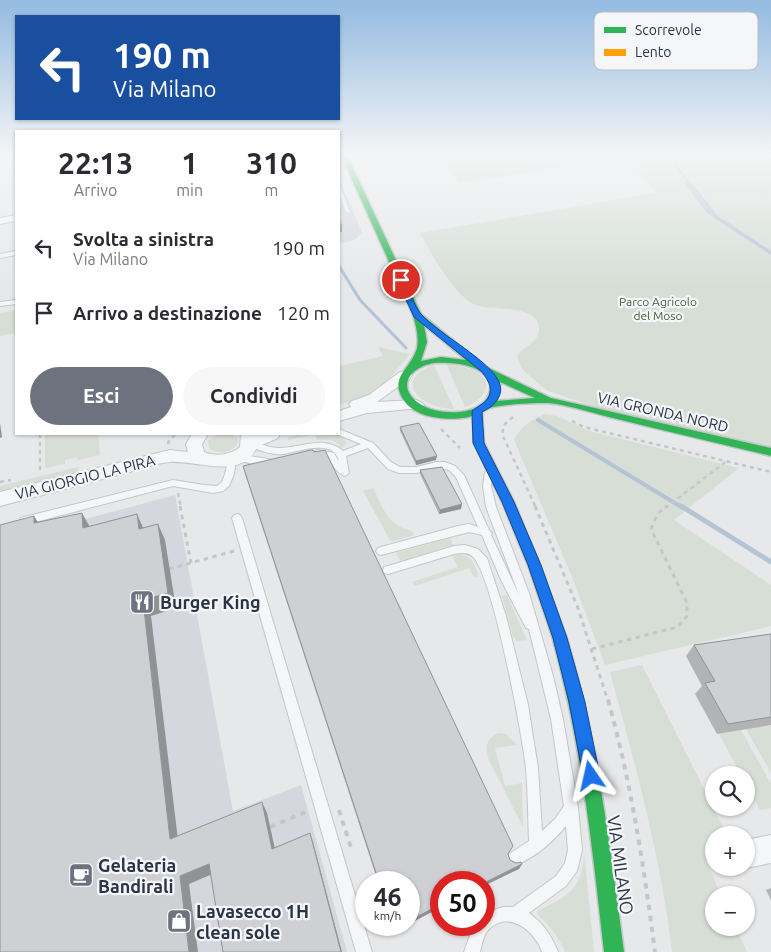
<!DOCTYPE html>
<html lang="it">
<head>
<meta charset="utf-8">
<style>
  body { margin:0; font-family:Ubuntu,sans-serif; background:#f7f7f7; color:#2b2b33; height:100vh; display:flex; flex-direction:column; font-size:19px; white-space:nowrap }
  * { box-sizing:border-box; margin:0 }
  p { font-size:16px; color:#7c7c81 }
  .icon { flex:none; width:28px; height:28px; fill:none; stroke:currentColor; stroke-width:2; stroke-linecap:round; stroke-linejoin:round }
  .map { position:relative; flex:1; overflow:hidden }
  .drawer { position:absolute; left:15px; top:130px; width:325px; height:305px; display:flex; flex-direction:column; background:#fff; border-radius:0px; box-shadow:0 1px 4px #0004 }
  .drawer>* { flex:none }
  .hud { position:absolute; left:15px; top:15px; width:325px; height:105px; border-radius:0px; box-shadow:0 1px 4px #0004; background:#1a4fa0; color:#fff; overflow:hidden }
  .fabs { position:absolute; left:705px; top:766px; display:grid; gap:10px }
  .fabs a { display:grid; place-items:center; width:50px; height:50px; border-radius:50%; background:#fff; box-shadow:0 1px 4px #0004; font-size:25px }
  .speed { position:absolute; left:355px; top:871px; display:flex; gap:10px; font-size:25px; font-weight:700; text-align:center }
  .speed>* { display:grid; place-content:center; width:65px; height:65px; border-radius:50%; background:#fff; box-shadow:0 1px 4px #0004; line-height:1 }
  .speed small { font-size:12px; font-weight:400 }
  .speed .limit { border:8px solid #d22; background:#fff; color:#111 }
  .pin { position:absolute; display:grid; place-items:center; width:42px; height:42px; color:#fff; margin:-21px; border:2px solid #fff; border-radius:50%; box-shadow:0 1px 5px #0007 }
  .me { position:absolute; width:55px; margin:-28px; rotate:349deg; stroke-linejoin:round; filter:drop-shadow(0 0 4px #0008) }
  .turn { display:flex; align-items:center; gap:18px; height:105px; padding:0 15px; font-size:22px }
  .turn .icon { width:65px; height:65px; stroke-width:2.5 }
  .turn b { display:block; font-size:35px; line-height:42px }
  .eta { display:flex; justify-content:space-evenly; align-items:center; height:85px; text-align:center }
  .eta b { font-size:30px; font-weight:600; line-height:35px }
  .primary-button { display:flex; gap:10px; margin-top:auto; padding:10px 15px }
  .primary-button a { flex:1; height:58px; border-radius:30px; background:#6c737f; color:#fff; font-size:20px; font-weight:600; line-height:58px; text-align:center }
  .primary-button a+a { background:#f7f7f7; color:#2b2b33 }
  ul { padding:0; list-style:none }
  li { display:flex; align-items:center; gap:15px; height:65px; padding:0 15px }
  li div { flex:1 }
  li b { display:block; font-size:19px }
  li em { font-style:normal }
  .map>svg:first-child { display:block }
</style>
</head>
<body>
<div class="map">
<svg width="771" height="952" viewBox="0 0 771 952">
  <rect width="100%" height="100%" fill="#e6e8ea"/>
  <path fill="#d4d7dd" d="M339 179 362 232 356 239 344 243 339 242Z
    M175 495 233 811 301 785 347 952H0V542Z"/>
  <path fill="#d6ded6" d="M434 155H771V456L598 408 546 390 523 370 517 356C523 346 541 342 539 326 535 304 491 311 476 305 456 298 430 252 420 233L656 193 627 158 459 183Z
    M16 310V333L0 336V313Z
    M378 347 410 354 390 378 370 396 339 405V366L383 356Z
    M446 363C455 366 469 367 477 372 497 384 480 402 465 407Z
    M434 365 454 409C422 409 390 381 434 365Z
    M545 414 557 416 589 431 739 468 674 520 771 585V626L605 665 572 577 514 440C522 425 530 421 545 414Z
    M45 434H98L100 455 77 460V457L65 460V464L45 468Z
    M218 434H233L238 438 237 445C229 453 218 455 209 448L208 441Z
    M303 434H331L343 437 347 444 341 448C337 439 325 439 317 440L315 434 288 440V437Z
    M78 467V473L0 492V486Z
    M373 488C384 509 387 526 412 531L414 535 394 541 390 540 363 491Z
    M450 538 453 545 400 561 396 553Z
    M458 555C473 555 474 564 478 576L474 577 469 568 415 586 412 582 458 567 452 556Z
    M507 595 527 640 517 641 513 637 502 596Z
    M642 665 727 835H714V860L706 861 721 895H714V928H736L747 952H672C661 857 635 764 610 672Z
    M771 725V773L746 729Z
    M741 730 771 784V808L760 810 746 784V775H741L719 734Z
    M498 733 506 734 517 745 495 748 505 786 522 783 523 827 489 760C485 748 485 740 498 733Z
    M584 852 594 952H565C559 937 550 926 538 915L537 911C569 896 583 889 584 852Z"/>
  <path fill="#b4c4d5" d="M684 183H692L718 216 771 251V255L708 214Z"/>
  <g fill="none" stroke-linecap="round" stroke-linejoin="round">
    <path stroke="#b4c4d5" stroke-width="2.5" d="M668 155 691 186"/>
    <path stroke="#b4c4d5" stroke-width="3" d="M339 266 360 300 406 348"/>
    <path stroke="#b4c4d5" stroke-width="4" d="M538 420 683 508"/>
    <path stroke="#b4c4d5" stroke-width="5" d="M681 506 771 562"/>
    <defs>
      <path id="lane" d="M339 187 341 188 350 213 346 212 339 194Z
        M16 251V255L0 258V254Z
        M16 300V304L0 306V302Z
        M339 429 373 443 391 462 400 467H416L437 462H445L455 466 464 475 489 530 492 533 491 535 519 595 486 507 483 486 485 472 489 469 493 472 491 486 496 507 529 593 553 676 563 719 578 807 582 850 577 871 566 886 529 913C544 924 551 935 558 952H542C535 931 508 909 488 930 483 936 482 945 480 952H464L473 927 474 925H484V915L488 912 503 907H513L556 876 565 863 568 850 566 826C552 843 534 858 514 866L509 864 507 859 509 854 529 841C528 817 528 793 526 769 523 738 492 571 472 556 467 552 460 553 454 554L388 574 384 573 383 570 384 567 388 566 454 546 465 545 478 549 487 558 506 616 528 705 538 768 542 831 555 819 564 806 551 719 529 629 526 628 501 580 482 535 469 532 381 555 378 554 376 551 378 548 381 547 458 526 469 524 478 527 456 477 449 470 437 468 416 473H399L388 469 368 448 346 456 349 473 345 476C337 473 332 465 328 458L314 455 313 453 317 450 334 453 339 462C335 437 298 452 283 454 272 455 254 450 246 443L250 440C260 443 270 449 281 448 304 447 324 435 343 451L361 444 336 434H339Z
        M238 454C248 457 270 457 276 462 269 468 245 463 236 459L234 474 229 486 223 491 213 493 173 486 24 525 21 524 19 521 21 518 24 517 173 480 204 485 217 486 222 482 225 474 229 457H234Z
        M237 514 240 515 242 518 372 952H356L232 518 234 515Z"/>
      <path id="street" d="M16 215V221L0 224V218Z
        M405 371 410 372 412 375 410 378 377 402 416 400 421 402 424 405 421 408 367 413 339 421V411L351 407 349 404 352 401 369 395 400 372Z
        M192 434H208L202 444 204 452C216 457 230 455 240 447L241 434H280L278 438 257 447C243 481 196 460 170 462 153 463 135 471 118 475 79 485 39 496 0 506V492L170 450 188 452 186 444Z
        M771 835V863L746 868H745H746V840Z"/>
      <path id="fast" d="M341 155H347L421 314 477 360 478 363 551 398 771 448V456C718 443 665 431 613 418 596 414 562 403 546 403 529 403 510 404 493 407 485 409 478 415 469 417 450 421 418 419 405 402 387 377 411 370 417 348 419 337 416 326 413 315ZM424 325 466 360 441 357 421 361 427 342ZM434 363C453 362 482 364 491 383 490 391 489 399 482 404 467 416 435 414 420 404 395 387 410 367 434 363ZM500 382 535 398 495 401 500 392Z
        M559 630 564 631 566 636C597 739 610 845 624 952H604C592 845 581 740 552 636L554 631Z"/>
      <path id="slow" d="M477 408 482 411 484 443 514 502 540 565 566 636 564 641 559 642 554 641 552 636 528 565 502 502 474 443 472 411Z"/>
    </defs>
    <use href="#lane" stroke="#c4c6c8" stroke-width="2"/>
    <use href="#street" stroke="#c4c6c8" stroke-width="2"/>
    <use href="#fast" stroke="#c4c6c8" stroke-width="3"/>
    <use href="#slow" stroke="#c4c6c8" stroke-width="3"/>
    <path stroke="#c5c6ca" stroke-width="2.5" stroke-dasharray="4 4" stroke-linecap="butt" d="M513 417 505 424 502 434 536 508
      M572 421 584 427 771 472
      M441 429 460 448
      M40 434V473
      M168 444 169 440 176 434
      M0 482 11 480
      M178 493 181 508
      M665 508 727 461"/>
    <path stroke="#c5c6ca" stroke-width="3" stroke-dasharray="4.5 4.5" stroke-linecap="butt" d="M180 506 191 563
      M535 506 578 608 608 701
      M169 569 234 551
      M592 649 678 627 687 616V603L651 529 658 513 667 506"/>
    <path stroke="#c5c6ca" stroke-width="4" stroke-dasharray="5.5 5.5" stroke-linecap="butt" d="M608 700C631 782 644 867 655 952
      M339 810 352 851
      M270 827 308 811"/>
    <use href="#lane" fill="#f5f6f7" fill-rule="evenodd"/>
    <use href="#street" fill="#f5f6f7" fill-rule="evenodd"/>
    <use href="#fast" fill="#30b455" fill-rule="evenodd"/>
    <use href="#slow" fill="#ff9f0a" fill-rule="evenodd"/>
  </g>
  <path fill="#b1b3b5" d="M400 427 436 460 416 465 400 431Z
    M243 466 508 854 510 860 516 863 522 864 519 869 441 882V907L409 924V882H378L245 474Z
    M420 470 461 509 439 514 420 474Z
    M771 634V725L717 734 695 694 702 686 686 656 694 645Z
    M771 888V900L766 890Z"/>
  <path fill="#909294" d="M339 225H342V232H339Z
    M0 423 2 437 0 438Z
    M437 456 436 460 416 465V461Z
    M462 504 461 509 439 514 440 510Z
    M82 513 91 529 83 528Z
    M137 514 144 530 139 529Z
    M34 516 44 532 34 523Z
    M158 524 165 540 176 608 151 616 179 848 170 839 143 600Z
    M262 802 267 813 277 858 272 849Z
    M310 833 313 842 342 952H341Z
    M209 864 217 872 189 884 198 952H189L180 876Z
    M522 864 519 869 484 886V883Z
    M441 904V907L409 924V921Z
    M400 925H406L394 931V928Z"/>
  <path fill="#ced0d3" stroke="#909294" d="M339 218 342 225H339Z
    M419 423 437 456 416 461 400 427Z
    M311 450H313L314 452 325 450 513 846 508 854 510 860 516 863 521 862 522 864 484 883V882H441V904L409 921V882H379L243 466Z
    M442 467 462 504 440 510 420 470Z
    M82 513 83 528 137 514 139 529 158 524 168 593 143 600 170 839 262 802 272 849 310 833 341 952H223L209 864 180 876 189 952H0V525L34 516V523Z
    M771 634V717L728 724 705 683 715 681 694 645Z
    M393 925H400L394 928Z"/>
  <linearGradient id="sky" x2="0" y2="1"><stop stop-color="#93bae0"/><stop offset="0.54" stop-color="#f4f5f6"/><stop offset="1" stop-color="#f4f5f6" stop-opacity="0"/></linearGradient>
  <rect width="771" height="288" fill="url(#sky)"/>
  <path fill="#1a73e8" stroke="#114b97" d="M398 278 405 280C409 290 414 306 421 314 438 334 490 360 499 382 505 396 493 407 482 412L484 443 514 502 541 565 567 638 585 702 600 776 597 782 591 784 585 782 583 776 569 702 553 638 528 565 502 502 473 443 472 411C475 408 478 407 482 404 496 394 490 382 481 371L414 317 397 280Z"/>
  <defs>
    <symbol id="restaurant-square" viewBox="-11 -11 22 22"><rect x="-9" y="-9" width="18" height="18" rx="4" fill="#6c737f" stroke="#f4f6f9"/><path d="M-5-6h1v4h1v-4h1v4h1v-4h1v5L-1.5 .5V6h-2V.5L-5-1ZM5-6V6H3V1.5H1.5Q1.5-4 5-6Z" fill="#fff"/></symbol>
    <symbol id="cafe-square" viewBox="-11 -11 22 22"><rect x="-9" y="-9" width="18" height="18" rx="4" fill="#6c737f" stroke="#f4f6f9"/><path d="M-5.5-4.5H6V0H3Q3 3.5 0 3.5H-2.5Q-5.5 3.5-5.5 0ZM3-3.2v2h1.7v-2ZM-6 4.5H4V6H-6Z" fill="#fff"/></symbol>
    <symbol id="shop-square" viewBox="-11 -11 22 22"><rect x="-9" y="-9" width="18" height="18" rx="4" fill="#6c737f" stroke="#f4f6f9"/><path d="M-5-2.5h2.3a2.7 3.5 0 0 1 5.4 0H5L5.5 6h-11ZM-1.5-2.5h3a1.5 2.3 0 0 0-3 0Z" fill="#fff"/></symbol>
  </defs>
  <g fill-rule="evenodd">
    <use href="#restaurant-square" x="128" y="588" width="28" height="28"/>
    <use href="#cafe-square" x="67" y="861" width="28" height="28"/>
    <use href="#shop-square" x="165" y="907" width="28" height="28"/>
  </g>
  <g text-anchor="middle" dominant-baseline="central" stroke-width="4.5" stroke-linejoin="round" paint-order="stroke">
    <g font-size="12" fill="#3f6138" stroke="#f4f6f9">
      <text x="658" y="301">Parco Agricolo<tspan x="658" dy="14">del Moso</tspan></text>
    </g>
    <g font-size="15" fill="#2b3445" stroke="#f4f6f9">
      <text transform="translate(663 412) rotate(13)">VIA GRONDA NORD</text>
      <text transform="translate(85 477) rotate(-14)">VIA GIORGIO LA PIRA</text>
    </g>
    <g font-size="18" font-weight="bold" fill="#2b3445" stroke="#f4f6f9" text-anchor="start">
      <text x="160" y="602">Burger King</text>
      <text x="98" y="865">Gelateria<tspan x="98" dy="21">Bandirali</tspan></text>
      <text x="196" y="911">Lavasecco 1H<tspan x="196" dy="21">clean sole</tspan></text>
    </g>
    <g font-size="18" fill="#2b3445" stroke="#f4f6f9">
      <text transform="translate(621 865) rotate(82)">VIA MILANO</text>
    </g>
  </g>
  <rect x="594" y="12" width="164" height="58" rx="8" fill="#f4f6f9" stroke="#b8bcc3" stroke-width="1"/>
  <rect x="604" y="27" width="22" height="6" fill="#30b455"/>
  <rect x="604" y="49" width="22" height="7" fill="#ff9f0a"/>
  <g font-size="14" fill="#2b3445">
    <text x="635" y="35">Scorrevole</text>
    <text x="635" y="57">Lento</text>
  </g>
</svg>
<div class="fabs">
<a><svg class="icon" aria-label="search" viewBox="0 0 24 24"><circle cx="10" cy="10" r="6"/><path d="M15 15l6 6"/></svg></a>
<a>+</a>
<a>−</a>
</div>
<div class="speed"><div>46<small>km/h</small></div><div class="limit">50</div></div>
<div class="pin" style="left:401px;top:280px;background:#d93025"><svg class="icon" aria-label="arrive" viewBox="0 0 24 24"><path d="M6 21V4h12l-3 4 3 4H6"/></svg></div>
<svg class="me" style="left:591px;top:776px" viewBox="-20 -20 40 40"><path d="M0-17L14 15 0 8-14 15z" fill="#1a73e8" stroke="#fff" stroke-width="4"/></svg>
<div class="hud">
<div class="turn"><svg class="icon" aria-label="left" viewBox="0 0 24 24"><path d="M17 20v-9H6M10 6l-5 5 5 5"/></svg><div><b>190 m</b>Via Milano</div></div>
</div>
<section class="drawer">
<div class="eta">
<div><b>22:13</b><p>Arrivo</p></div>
<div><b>1</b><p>min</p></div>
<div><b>310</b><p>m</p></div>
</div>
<ul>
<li><svg class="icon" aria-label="left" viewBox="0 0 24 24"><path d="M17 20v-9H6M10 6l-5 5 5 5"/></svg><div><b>Svolta a sinistra</b><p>Via Milano</p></div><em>190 m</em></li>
<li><svg class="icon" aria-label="arrive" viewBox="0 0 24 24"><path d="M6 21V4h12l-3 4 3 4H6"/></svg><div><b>Arrivo a destinazione</b></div><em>120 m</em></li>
</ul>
<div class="primary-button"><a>Esci</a><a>Condividi</a></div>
</section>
</div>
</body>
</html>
